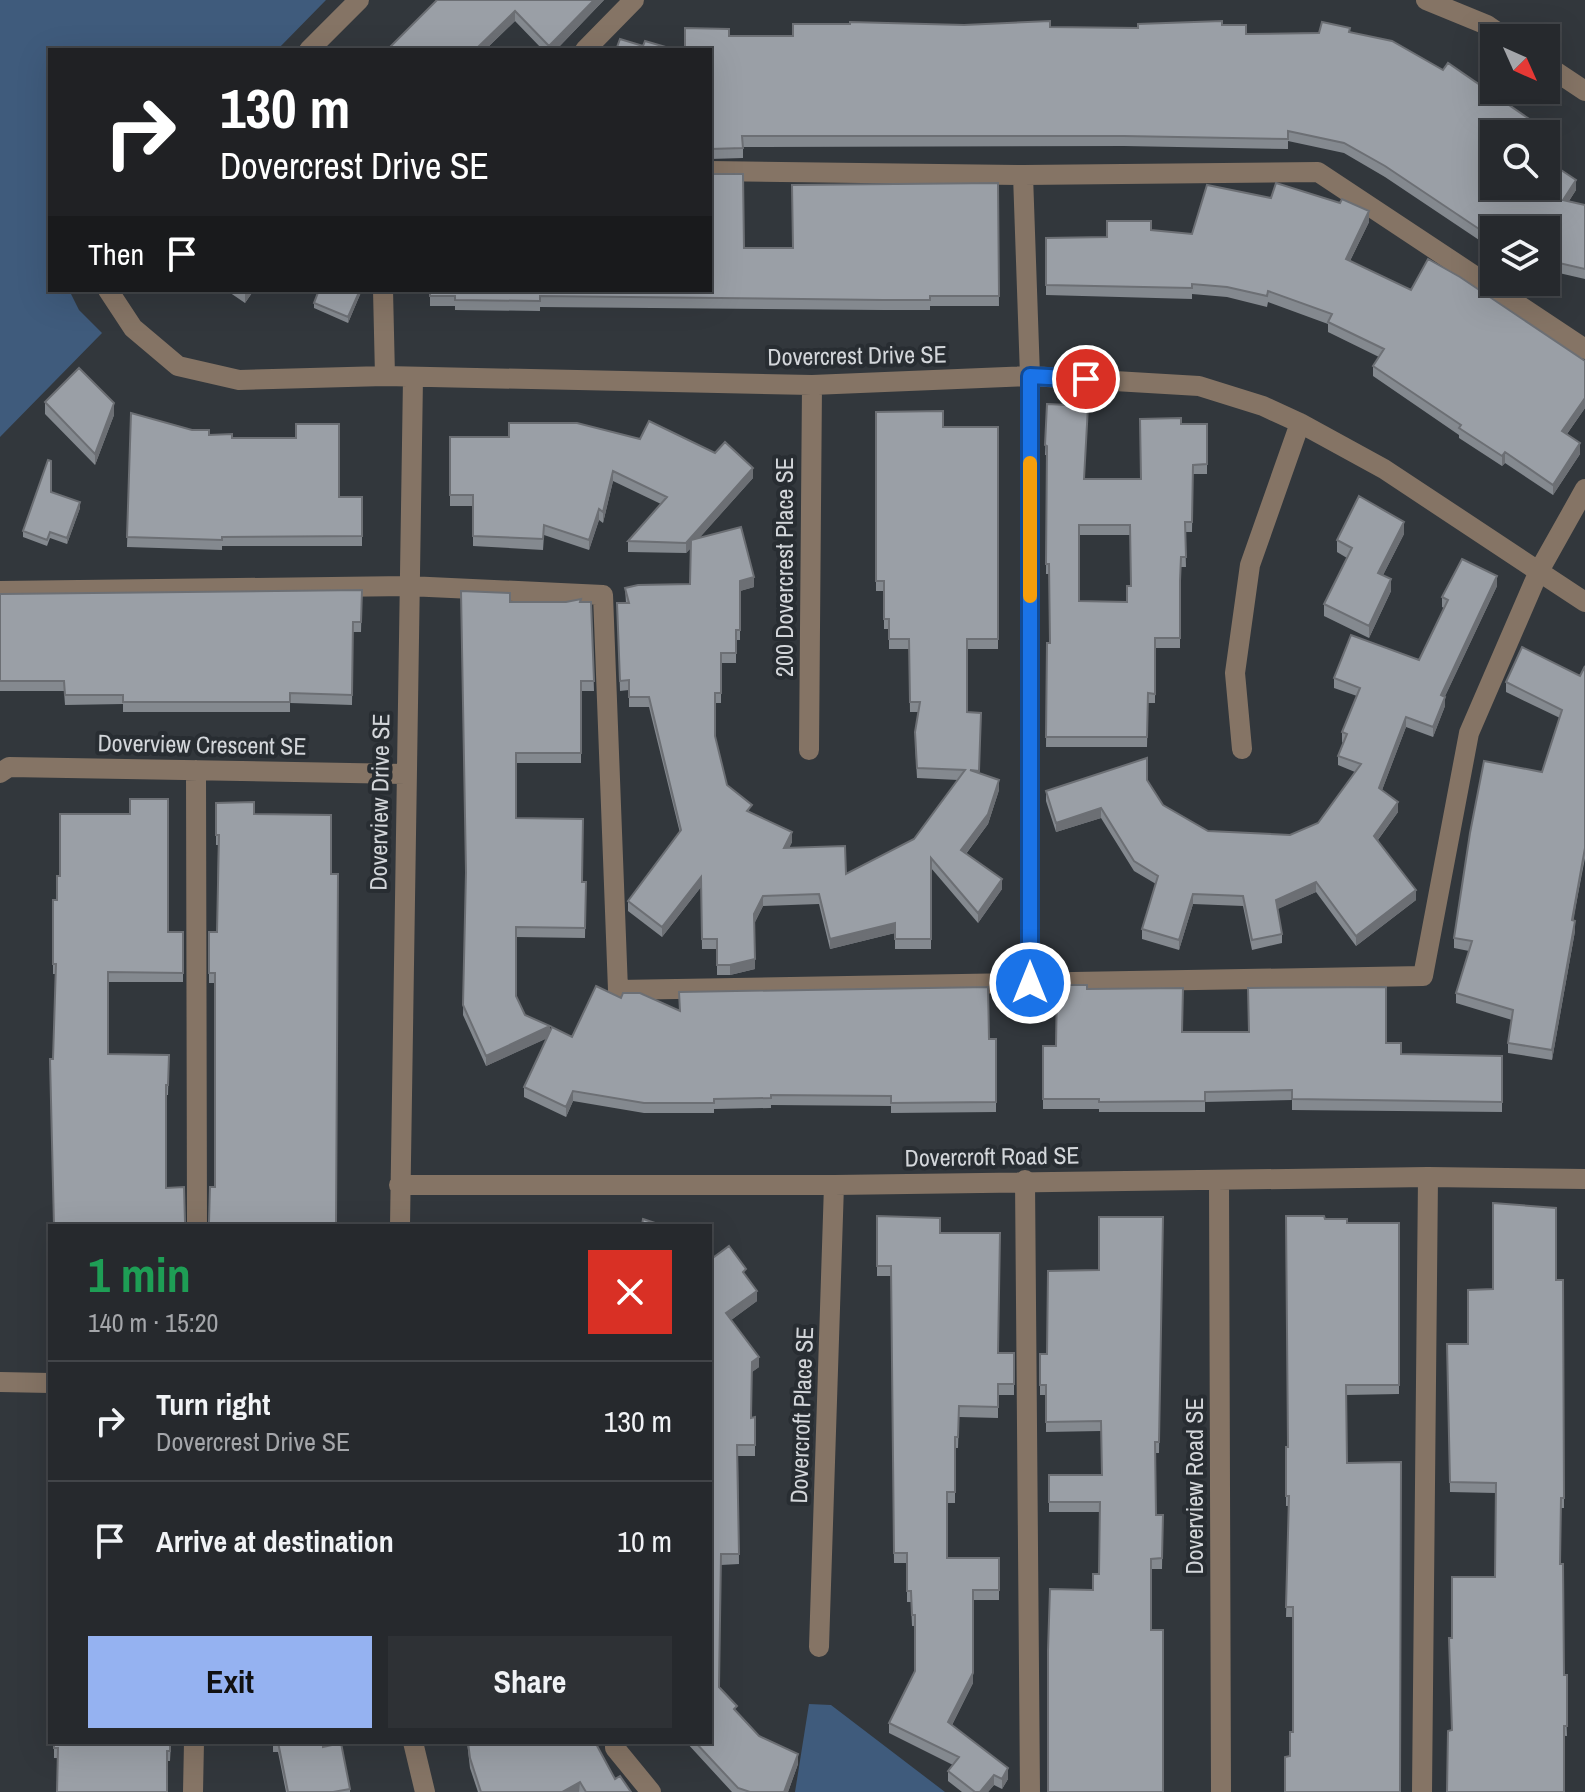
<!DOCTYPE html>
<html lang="en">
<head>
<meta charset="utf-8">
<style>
  body { margin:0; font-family:"Archivo Narrow",sans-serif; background:#2e3135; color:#f1f3f6; height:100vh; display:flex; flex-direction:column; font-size:30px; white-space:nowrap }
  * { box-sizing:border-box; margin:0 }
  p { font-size:26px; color:#a4a6aa }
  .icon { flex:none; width:44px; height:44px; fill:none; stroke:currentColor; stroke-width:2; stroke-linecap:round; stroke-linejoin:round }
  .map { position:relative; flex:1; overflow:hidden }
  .details { position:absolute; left:48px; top:1224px; width:664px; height:520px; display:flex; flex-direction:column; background:#26292d; border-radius:0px; box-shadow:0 8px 32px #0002,0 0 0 2px #424549 }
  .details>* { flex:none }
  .guide { position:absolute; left:48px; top:48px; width:664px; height:244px; border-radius:0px; box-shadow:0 8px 32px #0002,0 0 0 2px #424549; background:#202124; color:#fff; overflow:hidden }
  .needle { width:52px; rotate:135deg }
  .controls { position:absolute; left:1480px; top:24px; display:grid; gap:16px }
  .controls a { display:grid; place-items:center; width:80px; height:80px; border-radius:0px; background:#26292d; box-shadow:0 8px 32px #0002,0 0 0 2px #424549; font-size:40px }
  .pin { position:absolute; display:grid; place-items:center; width:68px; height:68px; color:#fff; margin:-34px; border:4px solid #fff; border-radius:50%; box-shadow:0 2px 8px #0007 }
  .me { position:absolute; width:88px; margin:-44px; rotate:0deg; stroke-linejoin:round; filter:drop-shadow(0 0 6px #0008) }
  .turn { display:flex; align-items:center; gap:28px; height:168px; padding:0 40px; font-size:36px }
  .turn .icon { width:104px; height:104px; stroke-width:2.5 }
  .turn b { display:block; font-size:56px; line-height:68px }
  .then { display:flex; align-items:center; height:76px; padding:0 40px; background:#0003; gap:16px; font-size:30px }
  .round { display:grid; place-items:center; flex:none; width:84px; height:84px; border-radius:0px; background:#2e3135 }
  .summary { display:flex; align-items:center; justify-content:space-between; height:136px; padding:0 40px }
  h1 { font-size:48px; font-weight:700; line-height:60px; color:#1e9e55 }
  .action { display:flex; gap:16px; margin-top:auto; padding:16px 40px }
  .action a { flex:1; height:92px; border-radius:0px; background:#95b2f1; color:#111; font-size:32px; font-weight:700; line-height:92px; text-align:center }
  .action a+a { background:#2e3135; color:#f1f3f6 }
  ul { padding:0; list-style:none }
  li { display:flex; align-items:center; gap:24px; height:120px; padding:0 40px; border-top:2px solid #424549 }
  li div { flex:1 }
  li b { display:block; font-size:30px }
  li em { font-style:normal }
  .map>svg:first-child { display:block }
</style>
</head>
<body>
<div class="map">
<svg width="1585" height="1792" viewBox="0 0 1585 1792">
  <rect width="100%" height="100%" fill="#32373c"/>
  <path fill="#3f5b7c" d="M0 0H326L277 50H50V290H69L79 310 102 333 0 437V445Z
    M809 1704 831 1705 945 1792H795Z"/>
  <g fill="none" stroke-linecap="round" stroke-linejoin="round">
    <path stroke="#857465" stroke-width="20" d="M1426 0 1487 25 1506 38
      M309 50 359 0
      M585 50 634 0
      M1546 65 1585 91
      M710 171 1023 175 1318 172 1585 349
      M1023 175 1030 376V983
      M108 290 133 328 178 366 239 380 385 376 812 385 1030 376 1199 386 1263 406 1300 423 1384 469 1585 602
      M383 290 385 376
      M0 591 408 586 603 595 618 990 1423 976 1469 733 1539 571 1585 489
      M1242 749 1235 673 1250 565 1300 423
      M809 750 812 385
      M196 770 197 1226
      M0 773 9 767 405 774
      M1025 1180 1030 1792
      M1219 1180 1221 1792
      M399 1185H834L1428 1177 1585 1179
      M400 1226 413 378
      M0 1382 50 1383
      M819 1647 834 1185
      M413 1742 425 1792
      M615 1742V1748L651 1792
      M193 1792 194 1742
      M1422 1792 1428 1177"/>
  </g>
  <path fill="#84898f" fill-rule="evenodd" d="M437 0H604L556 50H543L515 21 485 50H387Z
    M1222 25 1246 34 1350 32 1538 134H1494L1576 190 1569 201 1585 205V279L1546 270V230H1494V250L1385 177 1344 153 1288 141V149L1124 146 743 147V158L710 159V50L729 36H793L1050 27 1138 28Z
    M998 183 999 306H930V310H883L540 307V311L455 310V306H430V290L744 248H793Z
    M1369 222 1350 261 1585 408 1567 434 1580 454 1553 495 1505 463 1502 466 1459 438V435L1373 376V366L1379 357 1328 332V324L1268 302 1267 307 1227 297 1192 294V299L1046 295V238L1107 237 1151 230 1192 234Z
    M226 290H254L245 303Z
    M362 290 348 323 314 308V303Z
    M45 402 114 415 95 465 45 414Z
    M1047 404 1084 479H1141L1181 424H1207V474H1193L1192 532H1185L1186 567H1181L1180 591V648H1155V703H1148L1147 747H1046L1047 643H1050L1049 574H1046L1047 455H1045ZM1079 535H1130L1131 586 1127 602 1079 601Z
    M876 412 943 427H998V649H967V712L981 713 979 773 999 790 988 824 966 854 1002 889 978 923 931 868V949H895V933L830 949 819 904 763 906 754 924 755 969 730 975H717V949H702L701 887 662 937 628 911V901L680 833 649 707H629V690L620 691 617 603H626L625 588 690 584 691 548 686 553 628 552V541L661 504 613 481 603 523 599 520 589 550 544 535 543 550 473 546V506H450V437L640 439 753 478 700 537 754 587 740 591V640H736V663H721V703H715V736L727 785 752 814 792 842 789 848 846 874 914 839 958 780 917 778 915 742 919 712H910L909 649H889V629H884V591H876Z
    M131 413 209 435 232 438 339 497H362V546H222V550L127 547Z
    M51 492 80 508 67 544 50 538 47 546 23 537V531Z
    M1404 534 1383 575 1391 591 1369 638 1324 616V604L1347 558 1337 552V540Z
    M1497 586 1445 696V706L1433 737 1406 727 1382 790 1398 812 1378 840 1416 900 1356 946 1316 892 1277 909 1282 934V943L1252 950 1243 906 1193 904 1179 950 1142 939V929L1156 884 1134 871 1101 818 1056 832 1046 801V791L1147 780 1163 805 1208 831 1290 835 1318 823 1355 772 1338 765V756L1343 743 1342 742V732L1357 696 1334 688V678L1419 660 1444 608 1442 607V597Z
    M362 590 361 632H353L352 705 290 703V712H123V704L65 705 64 691H0V594Z
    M510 602H591L594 691H581V763H516V818L582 882H586L585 938 516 937V996L525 1015 550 1031 572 1037 621 998 679 1011 996 1039V1112L891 1113V1106L771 1105V1108L714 1109V1113H644L573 1101 566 1117 524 1097V1087L547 1038 486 1066 463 1015 466 877Z
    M1585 666V858L1573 920 1575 931 1552 1060 1508 1053V1043L1512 1020 1456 1003V993L1469 951 1454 948V938L1542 772 1560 718 1506 692V682L1580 676Z
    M216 803 254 814 331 874 336 1226 209 1222 215 1187V983H209V932H217L218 845H216Z
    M53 900 168 932H183V982H108V1054L169 1055 168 1095H166L54 1226 55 974H53Z
    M1087 989 1182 1032 1386 1043 1401 1054 1502 1056V1112L1292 1110V1100L1205 1102V1112H1099V1109H1043V1046H1056Z
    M877 1216 940 1233 998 1353H1014V1395H998V1418L959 1417 958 1448H955V1503H947V1558H999V1600H973V1683L952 1725 1008 1779 1002 1789 994 1785 988 1792H962L948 1781V1771L953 1765 889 1733V1723L915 1671V1626H912L911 1602H907V1563H894L891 1276H877Z
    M1163 1217 1159 1453H1155L1156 1515H1163L1162 1569H1151V1630L1163 1792 1093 1590 1099 1574 1100 1512H1049V1475H1102L1101 1431 1046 1432V1395H1040V1354H1047L1099 1270Z
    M1325 1219 1347 1223H1399V1394L1346 1395 1290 1756 1293 1732V1617H1286L1289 1506H1286V1447H1288Z
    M710 1260 746 1276 757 1301 731 1320 759 1367 752 1372V1418L755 1417V1456H738L739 1564 721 1565 719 1687 737 1712 759 1736 798 1764 788 1792H732L686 1742H710Z
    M1556 1280H1563L1564 1508H1561L1560 1564 1567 1736 1452 1730 1495 1577V1493L1450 1492 1447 1344H1468L1493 1289Z
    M54 1742H171L170 1761 54 1758Z
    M273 1742H323V1747L350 1789V1792H286L278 1752H273Z
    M467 1742H595L615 1779 631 1792H478L470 1768Z"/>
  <path fill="#6c6f74" d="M594 0H604L556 50H549V46Z
    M515 11V21L485 50H475Z
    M1576 180V190L1563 210V200Z
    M1369 211V222L1346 269V259Z
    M247 290H254L245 303V292Z
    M360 290H362L348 323V317Z
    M1585 398V408L1562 441V431Z
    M114 403V415L95 465V454Z
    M1580 443V454L1553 495V485Z
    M1505 452V463L1502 466V456Z
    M753 468V478L686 553V543Z
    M613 471V481L603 523V512Z
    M80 502V508L67 544V538Z
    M599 509V520L589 550V540Z
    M1404 522V534L1378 585V573Z
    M1497 576V586L1441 705V695Z
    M754 577V587L740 591V581Z
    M1391 579V591L1369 638V626Z
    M1445 697V706L1433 737V727Z
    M1406 717V727L1379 798V788Z
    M999 780V790L988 824 961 860V850Z
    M1398 802V812L1374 845V836Z
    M1101 808V818L1056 832V823Z
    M792 832V842L784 858V848Z
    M1584 847V858L1572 930V920Z
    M701 877V887L662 937V927Z
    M1002 879V889L978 923V913Z
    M1316 882V892L1276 910V900Z
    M1416 890V900L1356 946V936Z
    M1193 894V904L1179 950V940Z
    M763 896V906L754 924V914Z
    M1575 921V931L1552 1060V1050Z
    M895 923V933L830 949V939Z
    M755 959V969L730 975V965Z
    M550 1026V1037L486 1066V1056Z
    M573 1091V1101L566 1117V1107Z
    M757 1291V1301L726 1324V1313Z
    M759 1357V1367L752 1372V1362Z
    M973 1673V1683L948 1733V1722Z
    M798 1754V1764L788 1792H784Z
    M1008 1768V1779L1002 1789V1779Z
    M994 1775V1785L988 1792H980Z
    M580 1782 579 1792H562Z"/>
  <path fill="#9a9fa6" stroke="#6c6f74" stroke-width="2" fill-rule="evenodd" d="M437 0H594L549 46 515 11 475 50H387Z
    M1050 21V27L1138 28V24L1222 21V25H1246V34L1319 33 1322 22 1350 28 1349 32 1392 41 1443 70 1448 63 1538 125 1532 134H1494V186H1546V160L1576 180 1563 200 1585 205V269L1546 260V230H1494V239L1385 166 1344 143 1288 131V139L1124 136H742L743 148 710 149V50H685V28L729 29V36H793V24H850V22L964 25Z
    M620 39 643 46 645 41 676 50H616Z
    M710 174H743L744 248H793L792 185 998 183 999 296H930V300H883L540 296V301L455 300V296H430V290H710Z
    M1276 183 1340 203 1342 199 1369 211 1346 259 1411 290 1428 259 1460 277 1585 361V398L1562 431 1580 443 1553 485 1505 452 1502 456 1459 428 1461 425 1373 366 1384 349 1328 322 1332 314 1268 291 1267 296 1227 287 1192 284V288L1046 285V238L1107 237V221H1151V230L1192 234 1207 185 1271 198Z
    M319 290H360L348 317 314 303Z
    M79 368 114 403 95 454 45 402Z
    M1047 404 1088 406 1084 479H1141L1140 419 1181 418V424H1207V464L1193 465 1192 522H1185L1186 557H1181L1180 581V638H1155V694L1148 693 1147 737H1046L1047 643H1050L1049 564H1046L1047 446 1045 445ZM1079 525H1130L1131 586H1127V602L1079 601Z
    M943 411V427H998V639H967V712L981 713 979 771 970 770 999 780 988 814 961 850 1002 879 978 913 931 858V939H895V923L830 939 819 894 763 896 754 914 755 959 730 965H717V939H702L701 877 662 927 628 901 681 830 649 697H629V680L620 681 617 603H629L625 588 638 585 690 584 691 540 741 527 754 577 740 581V630H736V653H721V693H715V736L727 785 752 805 747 811 792 832 784 848 845 846 846 874 914 839 965 770 917 768 915 732 920 702H910L909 639H889V619H884V581H876V412Z
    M131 413 192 430H209V435L232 434V438H296V424H339V497H362V536L222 537V540L127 537Z
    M649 421 715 453 725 442 753 468 686 543 628 541 667 497 613 471 603 512 599 509 589 540 544 525 543 539 473 536V495H450V437H509V423H577L640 439Z
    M48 460 51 461V492L80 502 67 538 50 532 47 540 23 531Z
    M1359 496 1404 522 1378 573 1391 579 1369 626 1324 604 1352 548 1337 540Z
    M1462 559 1497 576 1441 695 1445 697 1433 727 1406 717 1379 788 1398 802 1374 836 1416 890 1356 936 1316 882 1276 900 1282 934 1252 940 1243 896 1193 894 1179 940 1142 929 1158 876 1134 861 1101 808 1056 823 1046 791 1147 758V780L1163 805 1208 831 1290 835 1318 823 1361 764 1338 756 1347 734 1342 732 1360 688 1334 678 1351 635 1419 660 1448 600 1442 597Z
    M362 590 361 622H353L352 695 290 693V702H123V695H65L64 681H0V594Z
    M461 591 510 593V602H566L581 599 580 602H591L594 681H581V753H516V818L583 819 582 882H586L585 928 516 927V996L525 1015 550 1026 486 1056 463 1005 466 872Z
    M1522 647 1580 676 1585 666V848L1572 920 1575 921 1552 1050 1508 1043 1513 1010 1456 993 1472 941 1454 938 1470 833 1484 761 1542 772 1562 710 1506 682Z
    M130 799H168V932H183V973L108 972V1054L169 1055 168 1085H166V1188L184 1187 185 1222 191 1226H54L50 1059H53L56 964H53V900H57V876H60V814H130Z
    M254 802V814L331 815V874H338L336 1226H205L209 1222 210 1187H215V973H209V932H217L219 835H216V803Z
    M1057 985H1087V989L1183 988 1182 1032H1249L1248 988 1386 987V1043H1401V1054L1502 1056V1102L1292 1099V1090L1205 1092V1101L1099 1102V1099H1043V1046H1056Z
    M596 986 621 998 623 993H640L680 1011 679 992 988 987 989 1039H996V1102L891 1103V1096L771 1095V1098L714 1099V1103H644L573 1091 566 1107 524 1087 552 1027 572 1037Z
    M1493 1203 1556 1208V1280H1563L1564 1498H1561L1560 1564H1563L1564 1675H1567V1726H1564V1792H1447L1448 1731 1452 1730 1449 1638H1452V1577H1495L1496 1483 1450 1482 1447 1344H1468V1290L1493 1289Z
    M877 1216 940 1218V1233H1000L998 1353H1014V1384H998V1407L959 1406 958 1437H955V1492H947V1558H999V1590H973V1673L948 1722 1008 1768 1002 1779 994 1775 980 1792H975L948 1771 959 1757 889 1723 915 1671V1615H912L911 1591H907V1553H894L891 1266H877Z
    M1286 1216H1324L1325 1219H1347V1223H1399V1385H1346L1347 1463 1401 1462 1400 1792H1285V1757L1290 1756V1732H1293V1607H1286L1289 1496H1286V1447H1288Z
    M1099 1217H1163L1159 1442H1155L1156 1515H1163L1162 1558 1151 1559V1630H1163V1792H1048V1650L1050 1589 1093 1590V1574H1099L1100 1502H1049V1475H1102L1101 1421 1046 1422V1385H1040V1354H1047L1048 1271 1099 1270Z
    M643 1219 664 1226H511V1224L642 1225Z
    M729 1246 746 1269 743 1272 757 1291 726 1313 759 1357 752 1362 751 1418 755 1417V1445H737L739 1554H721L719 1687 737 1706 734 1709 759 1736 798 1754 784 1792H750L738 1788 695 1742H710V1260Z
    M54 1742H170V1751H167V1792H57L58 1748H54Z
    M278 1742H323V1747L341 1743 350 1789 333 1792H288Z
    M468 1742H595L615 1779 620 1776 631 1792H586L580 1782 562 1792H481L470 1758Z"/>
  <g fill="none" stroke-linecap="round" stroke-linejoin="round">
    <defs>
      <path id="route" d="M1030 983V376L1086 379"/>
    </defs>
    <use href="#route" stroke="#114b97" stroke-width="20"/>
    <use href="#route" stroke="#1a73e8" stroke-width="14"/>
    <path stroke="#f59e0b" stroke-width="14" d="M1030 463V596"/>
  </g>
  <g text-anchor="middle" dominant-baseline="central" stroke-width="8" stroke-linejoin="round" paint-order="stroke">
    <g font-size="24" fill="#d3d6da" stroke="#282d32">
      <text transform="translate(857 355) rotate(-1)">Dovercrest Drive SE</text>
      <text transform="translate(784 567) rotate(-90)">200 Dovercrest Place SE</text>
      <text transform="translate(202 744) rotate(1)">Doverview Crescent SE</text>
      <text transform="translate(379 802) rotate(-89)">Doverview Drive SE</text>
      <text transform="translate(992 1156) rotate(-1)">Dovercroft Road SE</text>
      <text transform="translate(801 1415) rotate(-88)">Dovercroft Place SE</text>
      <text transform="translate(1194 1486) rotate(-90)">Doverview Road SE</text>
    </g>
  </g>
</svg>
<div class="controls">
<a><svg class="needle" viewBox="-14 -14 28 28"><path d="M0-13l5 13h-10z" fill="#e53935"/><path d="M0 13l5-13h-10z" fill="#a4a6aa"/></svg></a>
<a><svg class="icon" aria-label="search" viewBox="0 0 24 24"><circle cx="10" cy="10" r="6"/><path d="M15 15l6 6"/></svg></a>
<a><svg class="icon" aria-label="layers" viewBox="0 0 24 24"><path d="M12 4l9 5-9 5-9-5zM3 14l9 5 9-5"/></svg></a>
</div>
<div class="pin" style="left:1086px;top:379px;background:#d93025"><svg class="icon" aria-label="arrive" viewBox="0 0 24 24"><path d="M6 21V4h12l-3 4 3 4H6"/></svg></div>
<svg class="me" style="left:1030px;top:983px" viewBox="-20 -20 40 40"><circle r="17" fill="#1a73e8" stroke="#fff" stroke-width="3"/><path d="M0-11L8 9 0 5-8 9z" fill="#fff"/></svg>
<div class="guide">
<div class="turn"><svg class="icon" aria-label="right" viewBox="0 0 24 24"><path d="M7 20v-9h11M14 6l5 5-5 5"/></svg><div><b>130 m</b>Dovercrest Drive SE</div></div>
<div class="then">Then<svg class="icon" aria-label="arrive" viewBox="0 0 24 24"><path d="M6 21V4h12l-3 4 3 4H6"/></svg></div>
</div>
<section class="details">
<div class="summary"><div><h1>1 min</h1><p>140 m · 15:20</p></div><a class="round" style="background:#d93025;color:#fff"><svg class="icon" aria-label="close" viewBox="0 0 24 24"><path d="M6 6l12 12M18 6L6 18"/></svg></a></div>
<ul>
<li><svg class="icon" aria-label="right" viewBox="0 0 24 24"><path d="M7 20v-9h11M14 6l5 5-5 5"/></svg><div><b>Turn right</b><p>Dovercrest Drive SE</p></div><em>130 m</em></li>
<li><svg class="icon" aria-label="arrive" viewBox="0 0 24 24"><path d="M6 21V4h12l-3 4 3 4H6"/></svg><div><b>Arrive at destination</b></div><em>10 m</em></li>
</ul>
<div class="action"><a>Exit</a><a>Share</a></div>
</section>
</div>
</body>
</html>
